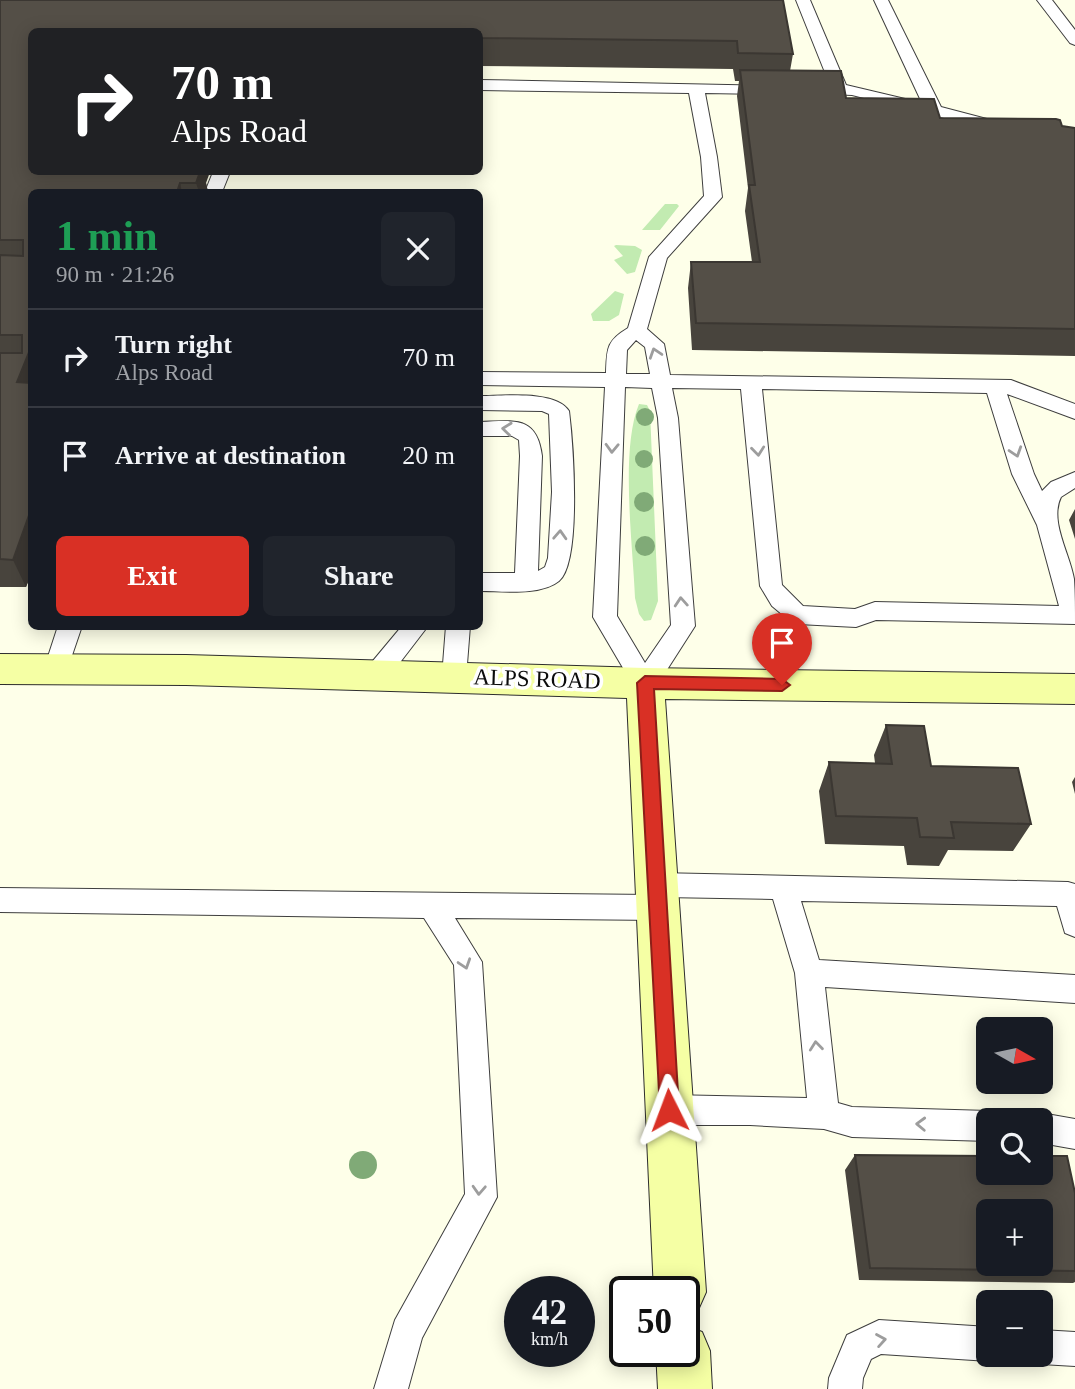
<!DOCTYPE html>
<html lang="en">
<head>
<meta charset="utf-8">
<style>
  body { margin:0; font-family:Georgia,serif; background:#20242c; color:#f1f3f6; height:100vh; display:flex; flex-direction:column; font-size:26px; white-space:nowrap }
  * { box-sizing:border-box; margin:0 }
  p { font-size:23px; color:#9ea1a6 }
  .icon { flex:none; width:38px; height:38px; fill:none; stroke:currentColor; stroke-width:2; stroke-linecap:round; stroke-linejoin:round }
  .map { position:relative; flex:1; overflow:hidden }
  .side { position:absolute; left:28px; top:189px; width:455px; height:441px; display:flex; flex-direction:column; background:#171b24; border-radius:10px; box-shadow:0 4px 18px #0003 }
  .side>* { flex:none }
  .top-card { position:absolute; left:28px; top:28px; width:455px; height:147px; border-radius:10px; box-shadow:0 4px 18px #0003; background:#202124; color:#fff; overflow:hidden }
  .needle { width:46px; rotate:99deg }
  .controls { position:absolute; left:976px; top:1017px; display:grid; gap:14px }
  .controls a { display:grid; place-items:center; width:77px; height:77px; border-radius:10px; background:#171b24; box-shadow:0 4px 18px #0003; font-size:35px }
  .speed { position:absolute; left:504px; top:1276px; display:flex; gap:14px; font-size:35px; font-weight:700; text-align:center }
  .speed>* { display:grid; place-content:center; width:91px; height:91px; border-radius:50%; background:#171b24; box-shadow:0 4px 18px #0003; line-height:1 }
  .speed small { font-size:18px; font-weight:400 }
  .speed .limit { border:4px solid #111; border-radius:10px; background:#fff; color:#111 }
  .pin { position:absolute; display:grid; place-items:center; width:60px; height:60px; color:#fff; margin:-72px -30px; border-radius:50% 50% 50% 0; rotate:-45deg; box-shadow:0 0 7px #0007 }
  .pin .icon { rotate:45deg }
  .me { position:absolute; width:77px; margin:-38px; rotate:357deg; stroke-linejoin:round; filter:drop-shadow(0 0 5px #0008) }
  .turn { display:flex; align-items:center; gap:24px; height:147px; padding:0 28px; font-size:32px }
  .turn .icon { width:91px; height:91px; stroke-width:2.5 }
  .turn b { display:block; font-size:49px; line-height:60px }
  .round { display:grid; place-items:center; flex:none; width:74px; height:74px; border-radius:10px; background:#20242c }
  .head { display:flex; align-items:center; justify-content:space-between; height:119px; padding:0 28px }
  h1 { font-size:42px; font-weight:600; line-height:52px; color:#1e9e55 }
  .cta { display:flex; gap:14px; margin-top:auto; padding:14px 28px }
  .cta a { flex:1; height:80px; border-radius:10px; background:#d93025; color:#fff; font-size:28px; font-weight:600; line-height:80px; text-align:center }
  .cta a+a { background:#20242c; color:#f1f3f6 }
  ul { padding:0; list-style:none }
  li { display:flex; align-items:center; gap:21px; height:98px; padding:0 28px; border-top:2px solid #363941 }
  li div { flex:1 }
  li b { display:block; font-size:26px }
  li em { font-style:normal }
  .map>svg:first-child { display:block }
</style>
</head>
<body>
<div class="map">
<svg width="1075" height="1389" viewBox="0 0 1075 1389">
  <rect width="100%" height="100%" fill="#feffe9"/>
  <path fill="#c2ebb1" d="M665 204H677L679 206 660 230H642Z
    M616 245 635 246 642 250 635 272 627 274 614 260 623 256 614 246Z
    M615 291 624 294 619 315 609 321H593L591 314Z
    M639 404 647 405 650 411 658 601 651 620 644 621 639 614 635 598C633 546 620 450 639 404Z"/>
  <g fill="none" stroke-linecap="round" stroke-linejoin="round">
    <defs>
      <path id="service" d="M796 0H810L846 85 922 103 874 0H888L941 107 1002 123 1004 126 996 131 852 95 807 93 805 90 807 87 830 85Z
        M1037 0H1052L1075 30V45L1070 43Z
        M480 80 775 86 777 89 775 92 769 94 705 93 717 157 722 197 667 258 647 329 664 344 670 375 1011 380 1075 404V419L1007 394 1034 474 1042 491 1051 482 1075 472V488L1061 497C1049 521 1070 554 1074 579 1075 593 1075 610 1075 624L876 620 856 627 798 624 790 621 772 606 760 586 741 389 672 388 678 418 695 626 654 690 645 693 636 690 593 617 605 387 480 385V372L606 373C607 349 606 341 628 328L649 257 704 196 701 157 689 93 480 90ZM636 340 645 347 650 374H626L627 350ZM625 387 652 388 658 418 671 625 645 663 617 616ZM762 389 987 393 1012 474 1037 525 1059 606 875 602 855 609 803 606 782 585Z
        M213 172H230L222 192H205Z
        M480 396C503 396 556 390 569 411 573 442 582 562 559 581 541 596 502 591 480 591V573H515L520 456 519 440 512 436H480V422C514 421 537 415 542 456L538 571 545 567 548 558 552 492 549 414 542 411 480 410Z
        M58 626H82L65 676 56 679 47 676 44 669Z
        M402 626H428L385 682 376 685 367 682 364 675 367 668Z
        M446 626H470L466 677 463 684 454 687 445 684 442 677Z
        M657 873 1068 882 1075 884V937L1065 933 1057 906 801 901 819 960 1075 975V1003L825 987 838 1103 852 1107 989 1111 1000 1115 1002 1120H989V1141L852 1137 824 1129 750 1125H669L658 1121 654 1110 658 1099 669 1095 807 1098 795 973 773 899 663 897 668 899 672 908 668 917 658 920 455 918 482 962 497 1197 422 1338 408 1389H374L395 1320 465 1194 454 965 424 918 0 912V888L652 895 647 894 643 885 647 876Z
        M1041 1113 1075 1119V1149L1041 1143V1120H1029Z
        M879 1320 989 1327V1354H1001L989 1361 881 1354 871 1359 863 1378 862 1389H828L829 1378 847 1335Z
        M1041 1330 1075 1332V1366L1041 1364 1029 1359 1027 1354H1041Z"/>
      <path id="secondary" d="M0 654 186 655 645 668 1075 674V704L665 699 706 1292 698 1310 684 1316V1292H654L627 698 186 685 0 684Z
        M684 1325 702 1332 710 1351 712 1389H658L656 1351H684Z"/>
    </defs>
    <use href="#service" stroke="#3e3e3e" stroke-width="2"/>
    <use href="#secondary" stroke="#2d2d2d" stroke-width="2"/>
    <use href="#service" fill="#fff" fill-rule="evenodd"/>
    <use href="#secondary" fill="#f5ffa4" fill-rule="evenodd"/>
  </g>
  <g fill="#80aa77">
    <circle cx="645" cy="417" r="9"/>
    <circle cx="644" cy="459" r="9"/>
    <circle cx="644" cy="502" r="10"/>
    <circle cx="645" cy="546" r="10"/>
    <circle cx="363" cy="1165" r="14"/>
  </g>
  <path fill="#48443d" d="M0 0H783L793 54 790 71 846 98 940 118 1062 126 1075 128V356L692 350 688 288 691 262H752L745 211 748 188 737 96 739 81H735L733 69 480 66V32H32L206 183 208 192H32V572L26 587H0Z
    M1075 509V539L1069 520Z
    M886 725 931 766 1031 824 1013 851 948 850 939 866 907 865 904 846 825 844 819 791 829 762 875 763 874 755Z
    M1075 777V794L1072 782Z
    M855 1155 1075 1193V1282L1073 1283 859 1280 845 1170Z"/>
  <path fill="#3b3732" d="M198 172H210L206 183 208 192H199L196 183Z
    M180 183 182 192H177Z
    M32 345V404L17 382Z
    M32 507V572L26 587 13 560Z"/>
  <path fill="#544f47" stroke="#3b3732" stroke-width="2" fill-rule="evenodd" d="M0 0H783L793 54 738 53 737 41 480 38V32H32V172H200L196 183H180L177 192H32V345L17 382 32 383V507L13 560 0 559V353H22V335H0V255L23 256V240H0Z
    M740 70 841 71 846 98 934 99 940 118 1056 119 1060 120 1062 126 1075 128V329L696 323 691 262H760L749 185H755Z
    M886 725 924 726 931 766 1018 768 1031 824 951 822 954 838 920 837 917 818 836 816 829 762 892 764Z
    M855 1155 989 1156V1172H1041V1156H1067L1075 1193V1271L870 1268ZM989 1211H1041V1264H989Z"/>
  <defs><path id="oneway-chevron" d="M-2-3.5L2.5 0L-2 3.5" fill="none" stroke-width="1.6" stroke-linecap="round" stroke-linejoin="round" transform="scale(1.75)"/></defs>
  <g stroke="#9d9d9d">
    <use href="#oneway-chevron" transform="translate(655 353) rotate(-108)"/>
    <use href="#oneway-chevron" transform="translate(507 429) rotate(-174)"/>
    <use href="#oneway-chevron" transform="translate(612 448) rotate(92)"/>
    <use href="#oneway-chevron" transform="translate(758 451) rotate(84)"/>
    <use href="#oneway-chevron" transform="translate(1016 452) rotate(72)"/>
    <use href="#oneway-chevron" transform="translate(560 535) rotate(-87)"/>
    <use href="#oneway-chevron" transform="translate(681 602) rotate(-94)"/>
    <use href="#oneway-chevron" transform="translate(465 964) rotate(72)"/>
    <use href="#oneway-chevron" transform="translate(816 1046) rotate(-96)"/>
    <use href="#oneway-chevron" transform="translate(921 1124) rotate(-178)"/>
    <use href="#oneway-chevron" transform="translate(479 1190) rotate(93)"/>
    <use href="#oneway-chevron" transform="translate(881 1340) rotate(-10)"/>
  </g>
  <path fill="#d93025" stroke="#8d1f18" stroke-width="2" d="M645 676 782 679 790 685 782 691 654 689 679 1110 676 1117 669 1120 662 1117 660 1110 637 683Z"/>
  <g text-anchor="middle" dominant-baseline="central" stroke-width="7" stroke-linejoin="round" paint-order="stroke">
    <g font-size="23" fill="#0b0b0b" stroke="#fff">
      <text transform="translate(537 679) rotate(2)">ALPS ROAD</text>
    </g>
  </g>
</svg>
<div class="controls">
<a><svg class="needle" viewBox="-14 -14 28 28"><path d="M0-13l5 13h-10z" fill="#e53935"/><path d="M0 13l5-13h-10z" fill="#9ea1a6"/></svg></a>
<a><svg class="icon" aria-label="search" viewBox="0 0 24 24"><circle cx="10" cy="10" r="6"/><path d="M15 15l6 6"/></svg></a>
<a>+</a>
<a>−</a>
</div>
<div class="speed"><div>42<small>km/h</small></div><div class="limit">50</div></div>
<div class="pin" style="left:782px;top:685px;background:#d93025"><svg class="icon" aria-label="arrive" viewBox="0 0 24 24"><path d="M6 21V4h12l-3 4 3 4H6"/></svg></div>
<svg class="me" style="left:669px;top:1110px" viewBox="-20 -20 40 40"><path d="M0-17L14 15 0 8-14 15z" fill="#d93025" stroke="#fff" stroke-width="4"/></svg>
<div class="top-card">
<div class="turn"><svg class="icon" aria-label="right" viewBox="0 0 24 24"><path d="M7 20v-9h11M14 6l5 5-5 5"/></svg><div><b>70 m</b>Alps Road</div></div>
</div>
<section class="side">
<div class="head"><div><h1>1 min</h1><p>90 m · 21:26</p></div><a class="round"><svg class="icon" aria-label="close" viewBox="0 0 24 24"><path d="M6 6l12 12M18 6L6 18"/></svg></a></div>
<ul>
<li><svg class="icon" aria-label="right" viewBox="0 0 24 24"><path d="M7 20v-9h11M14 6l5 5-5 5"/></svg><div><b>Turn right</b><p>Alps Road</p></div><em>70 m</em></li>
<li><svg class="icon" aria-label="arrive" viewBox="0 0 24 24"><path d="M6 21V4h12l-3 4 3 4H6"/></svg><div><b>Arrive at destination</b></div><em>20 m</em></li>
</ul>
<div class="cta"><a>Exit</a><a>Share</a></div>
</section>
</div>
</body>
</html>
